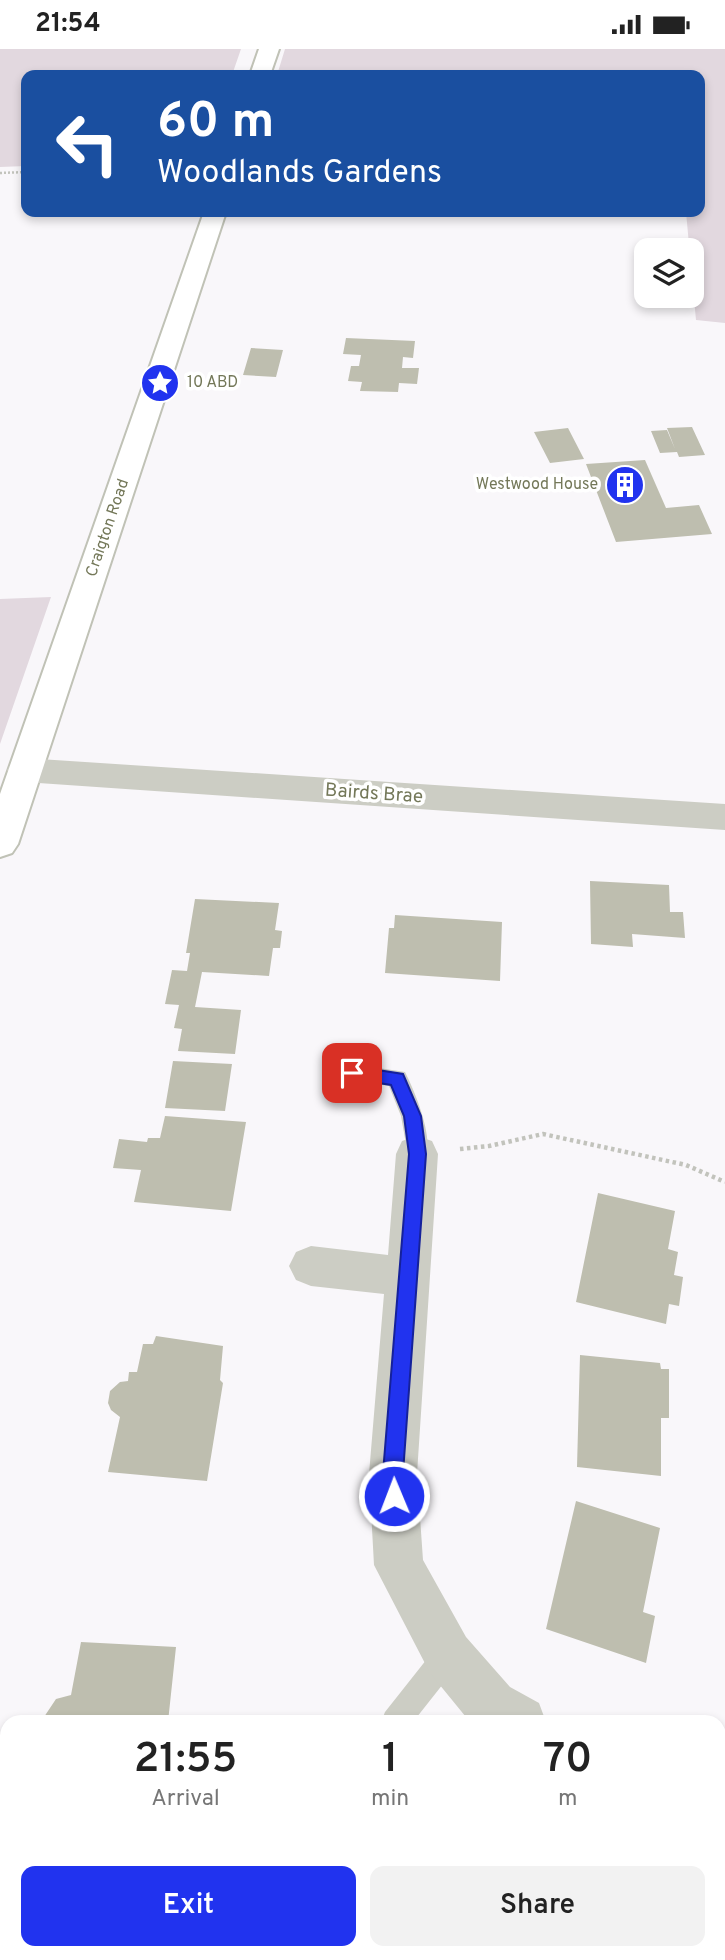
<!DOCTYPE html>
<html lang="en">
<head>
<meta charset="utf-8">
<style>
  body { margin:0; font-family:Overpass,sans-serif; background:#f2f2f2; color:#222; height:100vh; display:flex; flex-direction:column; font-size:26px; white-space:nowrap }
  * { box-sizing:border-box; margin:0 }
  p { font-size:23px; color:#767676 }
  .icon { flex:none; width:38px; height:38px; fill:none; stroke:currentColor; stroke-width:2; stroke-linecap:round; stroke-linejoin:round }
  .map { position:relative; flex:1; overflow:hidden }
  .sheet { position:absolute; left:0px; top:1666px; width:726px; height:245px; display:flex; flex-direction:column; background:#fff; border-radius:21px 21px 0 0; box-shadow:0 4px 10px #0003 }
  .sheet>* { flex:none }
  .top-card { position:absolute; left:21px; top:21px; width:684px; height:147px; border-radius:14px; box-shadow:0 4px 10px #0003; background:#1a4fa0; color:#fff; overflow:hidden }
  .fabs { position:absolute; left:634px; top:189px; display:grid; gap:14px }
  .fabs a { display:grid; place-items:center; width:70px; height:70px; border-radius:14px; background:#fff; box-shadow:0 4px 10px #0003; font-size:35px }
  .pin { position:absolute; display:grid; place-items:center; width:60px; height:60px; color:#fff; margin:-30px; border-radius:14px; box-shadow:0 4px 10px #0006 }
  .me { position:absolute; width:77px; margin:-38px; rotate:359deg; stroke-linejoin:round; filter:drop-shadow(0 0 5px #0008) }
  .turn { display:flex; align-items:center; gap:24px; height:147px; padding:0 21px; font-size:32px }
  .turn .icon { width:91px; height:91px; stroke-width:2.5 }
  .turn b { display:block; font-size:49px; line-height:60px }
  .eta { display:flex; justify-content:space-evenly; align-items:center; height:119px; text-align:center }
  .eta b { font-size:42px; font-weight:600; line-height:49px }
  .button { display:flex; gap:14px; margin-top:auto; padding:14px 21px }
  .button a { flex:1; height:80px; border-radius:14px; background:#2133ef; color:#fff; font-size:28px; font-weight:600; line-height:80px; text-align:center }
  .button a+a { background:#f2f2f2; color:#222 }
  .status { display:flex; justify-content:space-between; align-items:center; height:49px; padding:0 35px; background:#fff; direction:ltr }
  .status svg { height:19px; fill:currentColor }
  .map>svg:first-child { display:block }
</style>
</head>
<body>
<div class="status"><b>21:54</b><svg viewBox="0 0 49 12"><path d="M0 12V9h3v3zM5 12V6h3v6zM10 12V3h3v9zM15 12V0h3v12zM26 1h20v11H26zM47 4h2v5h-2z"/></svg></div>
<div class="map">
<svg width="725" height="1911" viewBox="0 0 725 1911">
  <rect width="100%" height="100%" fill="#f9f7fa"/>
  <path fill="#e2d8df" d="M0 0H241L232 26H26V117L0 118Z
    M285 0H725V274L696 271 686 163H700V26H277Z
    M51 548 0 695V550Z"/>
  <path fill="#bebeaf" d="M346 289 415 292 413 309 403 308 402 319H419L417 335 399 334 398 343 360 342 362 333 348 332 351 317H359L361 306 343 305Z
    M251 299 283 301 276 328 243 326Z
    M692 378 705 406 679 408 677 403 660 404 651 382 667 381 675 400 667 379Z
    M568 379 584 410 550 414 534 383Z
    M645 411 666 459 699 456 712 485 616 493 586 415Z
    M590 832 669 836 670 863H683L685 889 632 885 633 898 591 895Z
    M195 850 279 854 275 881 282 882 280 899H273L269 927 202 923 195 958 241 961 235 1005 178 1002 182 980 174 979 179 956 165 955 172 921 187 922 190 904H186Z
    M395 866 502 873 500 932 385 924 389 879H394Z
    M173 1012 232 1015 225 1062 165 1059Z
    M165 1067 246 1073 231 1162 134 1153 141 1121 113 1119 119 1090 147 1093 148 1089H160Z
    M598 1144 675 1162 668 1200 678 1203 674 1226 683 1228 679 1257 669 1255 666 1275 576 1253Z
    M156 1287 223 1297 220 1331 223 1334 207 1432 108 1423 120 1368 111 1361 108 1354 110 1342 120 1333 128 1332 129 1323H137L143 1295H153Z
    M580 1306 660 1314 661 1320H669V1369H661V1427L577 1418Z
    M576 1452 660 1479 643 1563 655 1567 646 1614 546 1580Z
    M81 1593 176 1598 168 1673H44V1668L56 1650 71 1646Z
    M25 1904H111L110 1911H24Z
    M428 1904H568L566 1911H426Z"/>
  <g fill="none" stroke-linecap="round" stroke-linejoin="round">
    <defs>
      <path id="secondary" d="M259 0H279L270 26H250Z
        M204 163H226L18 795 12 804 0 808V745Z"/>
    </defs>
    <use href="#secondary" stroke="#c0c2b6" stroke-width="4"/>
    <path stroke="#c2c3bc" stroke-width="2.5" stroke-dasharray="2 2" stroke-linecap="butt" d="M0 124 26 123"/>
    <path stroke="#c2c3bc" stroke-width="4.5" stroke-dasharray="3.5 3.5" stroke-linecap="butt" d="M460 1100 489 1097 543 1085 686 1116 725 1133"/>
    <path fill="#cccdc4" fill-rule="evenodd" d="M352 1015 405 1023C415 1043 435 1090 425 1112L417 1115 409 1112 401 1067 389 1037 344 1030 341 1024 344 1018Z
      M448 1592 458 1596 462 1606 458 1616 413 1673H381L385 1663 438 1596Z
      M719 1875 725 1878V1911L711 1904H719Z"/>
    <path fill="#cccdc4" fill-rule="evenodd" d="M24 709 725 755V781L24 733 12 729 7 721 12 713Z
      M417 1087 432 1092 438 1105 417 1425 423 1511 466 1588 510 1638 539 1654 546 1673H470L430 1624 374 1516 369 1425 384 1245 311 1237 296 1231 289 1217 296 1203 311 1197 388 1206 396 1105 402 1092Z
      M725 1733V1806L719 1808V1735Z
      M648 1904H706L703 1911H645Z"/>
    <use href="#secondary" fill="#fff" fill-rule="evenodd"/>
  </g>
  <path fill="#2133ef" stroke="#15219b" stroke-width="2" d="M352 1017 403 1025 421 1067 426 1105 403 1424 404 1447 402 1454 394 1457 387 1454 383 1424 409 1105 404 1067 391 1036 347 1029 344 1024 347 1019Z"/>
  <defs>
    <symbol id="sight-disc" viewBox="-11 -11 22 22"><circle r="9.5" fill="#2133ef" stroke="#fff"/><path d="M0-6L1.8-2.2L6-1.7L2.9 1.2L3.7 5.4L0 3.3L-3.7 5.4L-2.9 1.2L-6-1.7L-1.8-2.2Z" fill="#fff"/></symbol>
    <symbol id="building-disc" viewBox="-11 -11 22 22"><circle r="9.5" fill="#2133ef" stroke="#fff"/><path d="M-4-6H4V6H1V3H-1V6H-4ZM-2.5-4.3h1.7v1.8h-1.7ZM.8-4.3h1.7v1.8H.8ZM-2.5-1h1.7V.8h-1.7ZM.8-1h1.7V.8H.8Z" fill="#fff"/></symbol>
  </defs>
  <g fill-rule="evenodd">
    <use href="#sight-disc" x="138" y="312" width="44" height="44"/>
    <use href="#building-disc" x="603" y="414" width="44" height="44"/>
  </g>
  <g text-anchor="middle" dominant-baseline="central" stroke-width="7" stroke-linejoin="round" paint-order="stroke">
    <g font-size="16" fill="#747859" stroke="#fff" text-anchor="start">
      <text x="187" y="334">10 ABD</text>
      <text x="598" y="436" text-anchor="end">Westwood House</text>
    </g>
    <g font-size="16" fill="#747859" stroke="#fff">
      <text transform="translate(108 479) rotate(-71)">Craigton Road</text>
    </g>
    <g font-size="19" fill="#747859" stroke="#fff">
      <text transform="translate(374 745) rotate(4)">Bairds Brae</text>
    </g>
  </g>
</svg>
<div class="fabs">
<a><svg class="icon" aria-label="layers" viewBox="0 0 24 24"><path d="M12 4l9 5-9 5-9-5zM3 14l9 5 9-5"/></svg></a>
</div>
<div class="pin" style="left:352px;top:1024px;background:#d93025"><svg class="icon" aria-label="arrive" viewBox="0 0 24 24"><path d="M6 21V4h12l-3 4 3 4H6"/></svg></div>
<svg class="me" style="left:394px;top:1447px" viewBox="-20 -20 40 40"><circle r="17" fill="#2133ef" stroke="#fff" stroke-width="3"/><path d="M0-11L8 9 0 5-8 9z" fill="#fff"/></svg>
<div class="top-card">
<div class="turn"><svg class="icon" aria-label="left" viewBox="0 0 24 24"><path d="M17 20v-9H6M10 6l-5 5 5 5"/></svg><div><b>60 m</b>Woodlands Gardens</div></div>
</div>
<section class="sheet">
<div class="eta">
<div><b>21:55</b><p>Arrival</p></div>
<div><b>1</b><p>min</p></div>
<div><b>70</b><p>m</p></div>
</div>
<div class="button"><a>Exit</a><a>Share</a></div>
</section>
</div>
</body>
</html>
